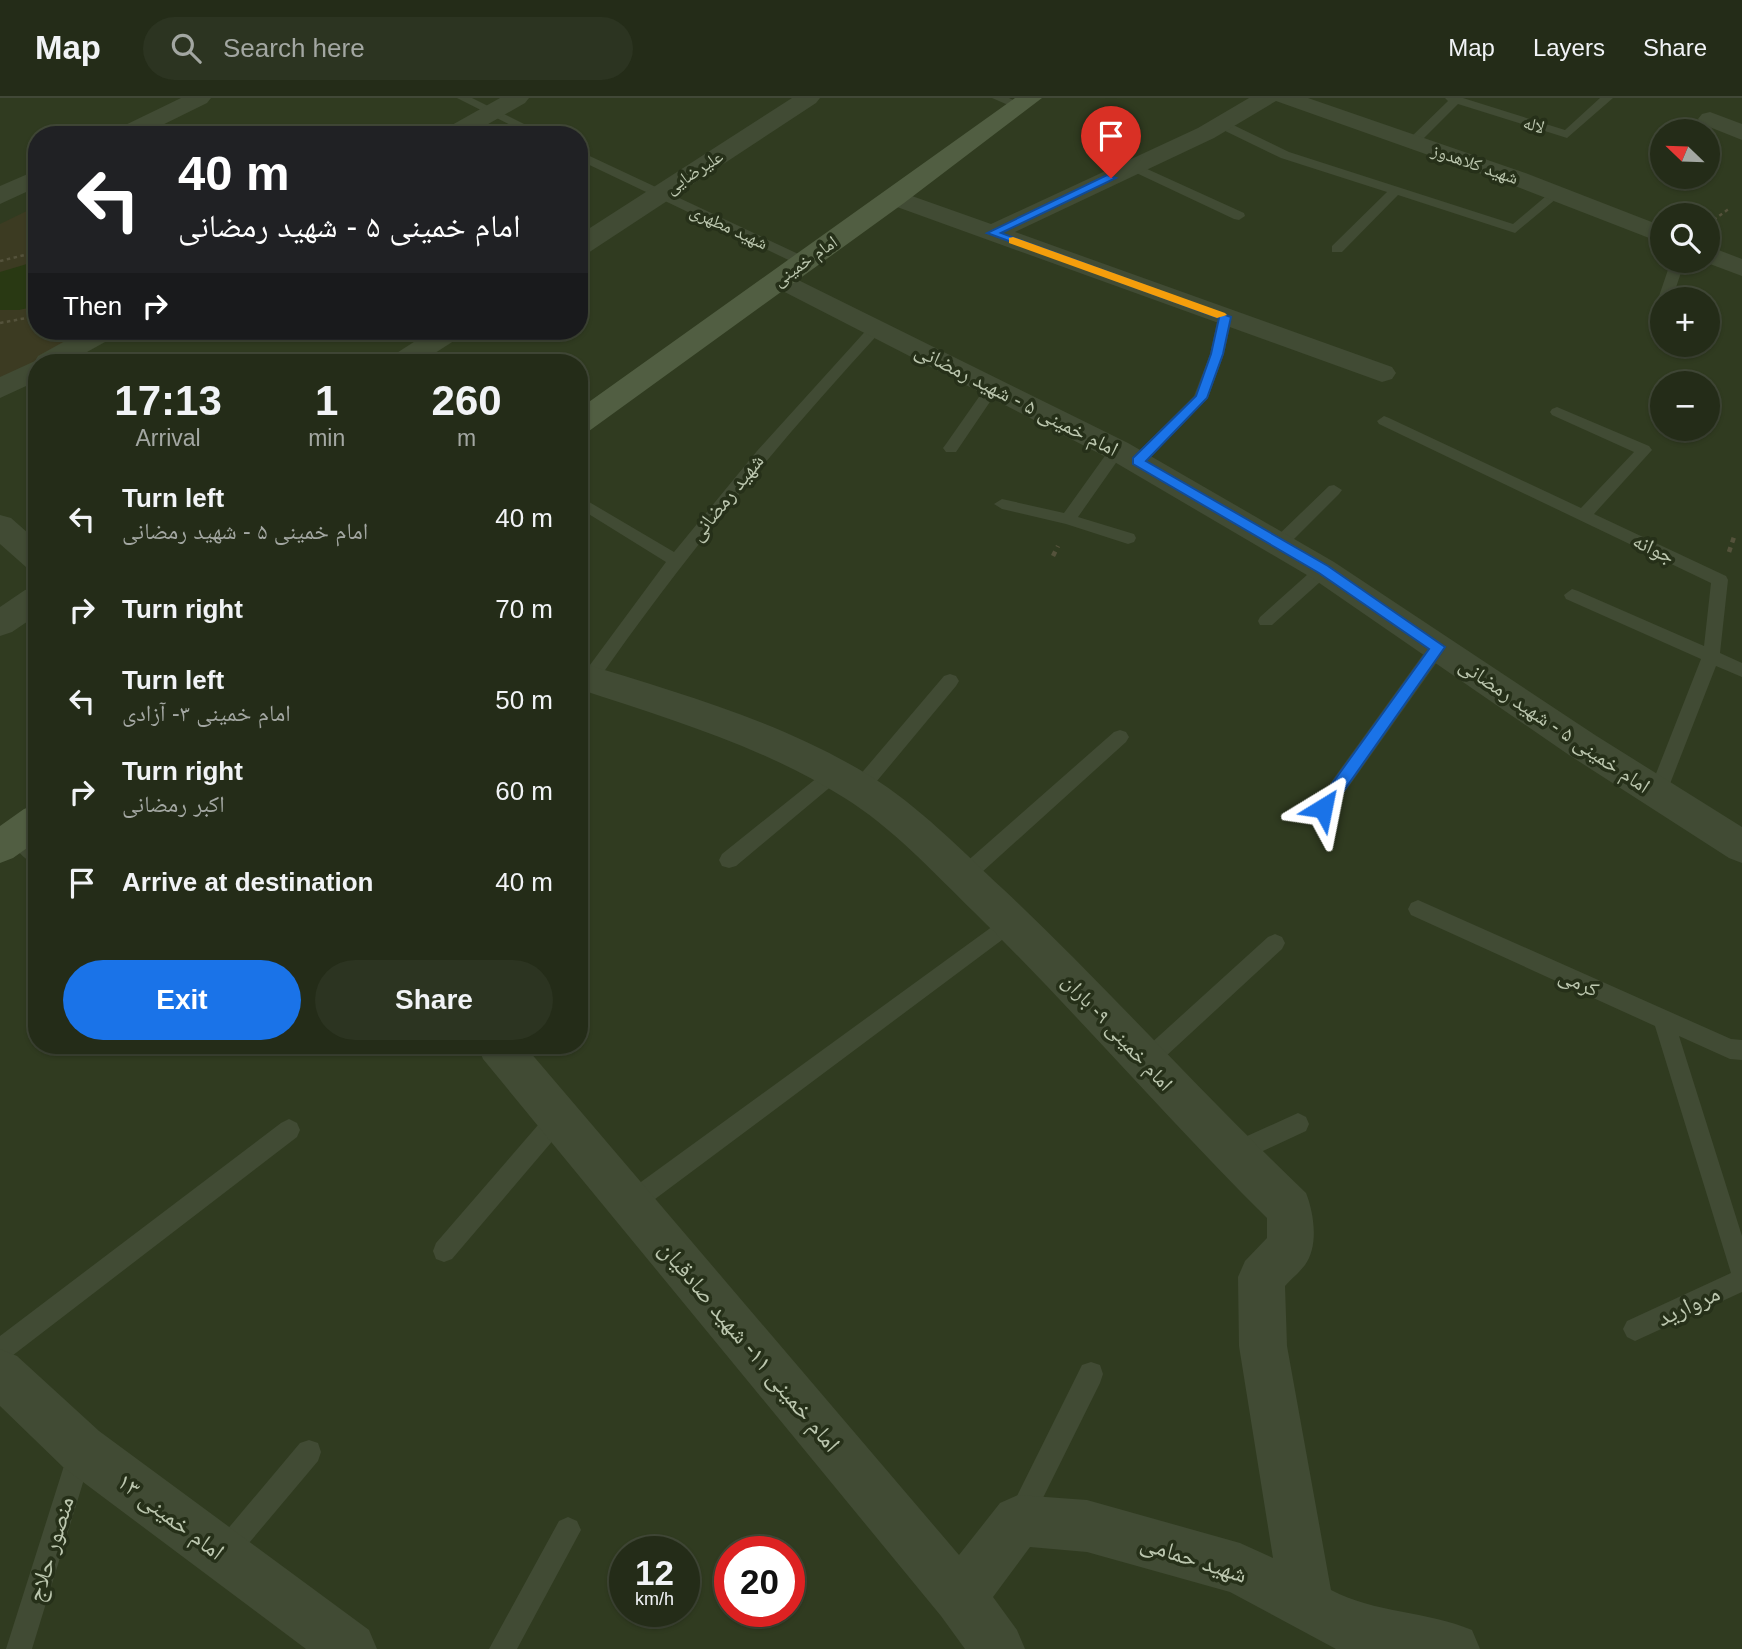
<!DOCTYPE html>
<html lang="en">
<head>
<meta charset="utf-8">
<style>
  body { margin:0; font-family:Arial,"Noto Naskh Arabic",sans-serif; background:#2c3421; color:#f1f3f6; height:100vh; display:flex; flex-direction:column; font-size:26px; white-space:nowrap }
  * { box-sizing:border-box; margin:0 }
  p { font-size:23px; color:#a3a7a2 }
  .icon { flex:none; width:38px; height:38px; fill:none; stroke:currentColor; stroke-width:2; stroke-linecap:round; stroke-linejoin:round }
  .map { position:relative; flex:1; overflow:hidden }
  .side { position:absolute; left:28px; top:256px; width:560px; height:700px; display:flex; flex-direction:column; background:#242c18; border-radius:28px; box-shadow:0 2px 5px #0004,0 0 0 2px #414837 }
  .side>* { flex:none }
  .banner { position:absolute; left:28px; top:28px; width:560px; height:214px; border-radius:28px; box-shadow:0 2px 5px #0004,0 0 0 2px #414837; background:#202124; color:#fff; overflow:hidden }
  .needle { width:46px; rotate:293deg }
  .buttons { position:absolute; left:1650px; top:21px; display:grid; gap:14px }
  .buttons a { display:grid; place-items:center; width:70px; height:70px; border-radius:50%; background:#242c18; box-shadow:0 2px 5px #0004,0 0 0 2px #414837; font-size:35px }
  .speed { position:absolute; left:609px; top:1438px; display:flex; gap:14px; font-size:35px; font-weight:700; text-align:center }
  .speed>* { display:grid; place-content:center; width:91px; height:91px; border-radius:50%; background:#242c18; box-shadow:0 2px 5px #0004,0 0 0 2px #414837; line-height:1 }
  .speed small { font-size:18px; font-weight:400 }
  .speed .limit { border:10px solid #d22; background:#fff; color:#111 }
  .pin { position:absolute; display:grid; place-items:center; width:60px; height:60px; color:#fff; margin:-72px -30px; border-radius:50% 50% 50% 0; rotate:-45deg; box-shadow:0 0 7px #0007 }
  .pin .icon { rotate:45deg }
  .me { position:absolute; width:77px; margin:-38px; rotate:35deg; stroke-linejoin:round; filter:drop-shadow(0 0 5px #0008) }
  .turn { display:flex; align-items:center; gap:24px; height:147px; padding:0 35px; font-size:32px }
  .turn .icon { width:91px; height:91px; stroke-width:2.5 }
  .turn b { display:block; font-size:49px; line-height:60px }
  .then { display:flex; align-items:center; height:66px; padding:0 35px; background:#0003; gap:14px; font-size:26px }
  .eta { display:flex; justify-content:space-evenly; align-items:center; height:119px; text-align:center }
  .eta b { font-size:42px; font-weight:600; line-height:49px }
  .primary-button { display:flex; gap:14px; margin-top:auto; padding:14px 35px }
  .primary-button a { flex:1; height:80px; border-radius:42px; background:#1a73e8; color:#fff; font-size:28px; font-weight:600; line-height:80px; text-align:center }
  .primary-button a+a { background:#2c3421; color:#f1f3f6 }
  ul { padding:0; list-style:none }
  li { display:flex; align-items:center; gap:21px; height:91px; padding:0 35px }
  li div { flex:1 }
  li b { display:block; font-size:26px }
  li em { font-style:normal }
  header { display:flex; align-items:center; gap:42px; box-sizing:border-box; height:98px; padding:0 35px; background:#242c18; border-bottom:2px solid #414837 }
  header strong { font-size:33px }
  nav { display:flex; gap:38px; margin-inline-start:auto; font-size:24px }
  .search { width:490px; height:63px; background:#2c3421; display:flex; align-items:center; gap:18px; box-sizing:border-box; padding:0 24px; border-radius:38px; color:#a3a7a2; font-size:26px }
  .map>svg:first-child { display:block }
</style>
</head>
<body>
<header>
<strong>Map</strong>
<div class="search"><svg class="icon" aria-label="search" viewBox="0 0 24 24"><circle cx="10" cy="10" r="6"/><path d="M15 15l6 6"/></svg>Search here</div>
<nav><a>Map</a><a>Layers</a><a>Share</a></nav>
</header>
<div class="map">
<svg width="1742" height="1551" viewBox="0 0 1742 1551">
  <rect width="100%" height="100%" fill="#303b20"/>
  <path fill="#3c3b22" d="M37 108V233H91L0 284V126Z"/>
  <path fill="#293913" d="M37 163V208L19 212H0V174Z"/>
  <g fill="none" stroke-linecap="round" stroke-linejoin="round">
    <path stroke="#54523b" stroke-width="2.5" stroke-dasharray="3.5 3.5" stroke-linecap="butt" d="M1708 126 1730 110
      M0 163 37 154
      M0 225 37 218"/>
    <path stroke="#54523b" stroke-width="4.5" stroke-dasharray="5 5" stroke-linecap="butt" d="M1729 454 1735 436
      M1053 458 1058 448"/>
    <path fill="#414b34" fill-rule="evenodd" d="M457 0H472L546 37H530Z
      M992 0H1009L1026 8 1020 12Z
      M1445 0H1463L1565 32 1600 0H1613L1567 40 1458 6 1417 47H1409V41L1448 3Z
      M1217 23H1225L1289 54 1513 126 1552 93H1560L1562 96 1515 135 1398 97 1342 154H1332V148L1387 94 1281 60 1217 29Z
      M579 53 809 161 811 164 804 168 799 167 579 62Z
      M1134 65 1244 115 1245 118 1239 122 1234 121 1130 72 1128 69Z
      M1671 163H1685L1672 201H1662V204L1658 201Z
      M1662 206V229L1652 230 1650 227 1655 210Z
      M1225 215 1232 219 1224 256 1208 300 1142 368H1132L1129 364 1132 360 1194 298 1210 256 1218 219Z
      M876 226 881 227V233C778 345 683 460 596 585L579 591V578L584 575 666 464 579 410V398L674 454 757 353 871 227Z
      M993 284 1000 289 956 354H946L943 350 946 346 988 286Z
      M1557 309 1649 348 1652 352 1594 416 1726 478 1728 482 1720 555 1742 565V579L1716 568 1666 696 1664 701 1657 704 1650 701 1648 696 1701 561 1566 501 1564 497 1572 491 1578 493 1704 548 1711 485 1379 326 1377 323 1384 318 1389 320 1581 410 1634 354 1552 317 1550 314 1552 311Z
      M1117 347 1125 352 1078 419 1134 436 1136 440 1134 444 1128 446 1066 426 1002 411 994 406 1002 401 1064 415 1112 348Z
      M1334 387 1342 392 1339 396 1285 450H1273L1271 446 1273 442 1329 388Z
      M1323 466 1329 468 1331 472 1329 476 1272 527H1260L1258 523 1260 519 1317 468Z
      M1438 543 1444 544 1447 549 1444 554 1330 715 1323 718 1316 715 1314 710 1316 705 1432 544Z
      M950 576 956 578 959 583 956 588 867 695 860 698 853 695 851 690 853 685 944 578Z
      M1120 632 1126 634 1129 639 1126 644 970 785 963 787 956 785 953 779 956 773 1114 634Z
      M834 669 840 671 843 676 840 681 736 768 729 770 722 768 719 762 722 756 828 671Z
      M16 729 23 731 37 746V767C25 763 12 748 7 737L9 731Z
      M1418 802 1731 941 1742 942V962L1730 961 1679 938 1742 1138V1194L1635 1243 1627 1239 1623 1231 1627 1223 1731 1175 1655 928 1411 817 1408 811 1411 805Z
      M1011 815 1018 818 1021 824 1018 830 639 1113 631 1116 623 1113 620 1105 623 1097Z
      M1275 836 1282 839 1285 845 1282 851 1152 971 1145 974 1138 971 1134 964 1138 957 1268 839Z
      M559 1009 567 1012 570 1019 567 1026 452 1161 444 1164 436 1161 433 1153 436 1145 551 1012Z
      M1298 1015 1306 1019 1309 1026 1306 1033 1233 1067 1225 1064 1222 1056 1225 1048Z
      M289 1021 297 1025 300 1032 297 1039 8 1261 0 1265V1238L281 1025Z
      M1091 1264 1100 1267 1103 1276 1100 1285 1029 1428 1020 1432 1011 1428 1007 1419 1011 1410 1082 1267Z
      M81 1340 90 1343 93 1352 32 1551H6L69 1352 72 1343Z
      M309 1342 318 1345 321 1354 318 1363 233 1464 224 1468 215 1464 211 1455 215 1446 300 1345Z
      M568 1419 577 1423 581 1432 517 1551H489L559 1423Z"/>
    <path fill="#414b34" fill-rule="evenodd" d="M181 0H211L207 5 142 37H111L115 32Z
      M500 0H529L525 5 469 37H439L443 32Z
      M792 0H820L816 5 588 155 579 157V137Z
      M1249 0H1308L1528 76 1662 128V145L1510 86 1276 3 1214 40 1015 134 1392 269 1396 275 1392 281 1382 284 886 105 882 100 886 95 895 92 991 126 1198 30Z
      M1710 14 1742 26V42L1702 26 1698 21 1702 16Z
      M37 72V89L0 106V88Z
      M1708 148 1742 161V178L1702 163H1708Z
      M780 173 1128 345 1334 464 1595 637 1742 729V765L1729 760 1569 657 1312 480 1106 359 771 187 767 181 771 175Z
      M83 233H118L114 239 69 264H37V283L0 300V279L35 263 38 258Z
      M431 233H464L460 239 421 264H388L392 258Z
      M0 417 11 420 37 443V473L26 469 0 446Z
      M37 489V517L12 534 0 538V509L25 492Z
      M579 564C678 595 781 623 870 678 919 708 961 752 1003 791 1107 889 1202 996 1306 1095 1314 1115 1319 1148 1305 1167 1299 1175 1291 1181 1285 1188L1287 1248 1331 1492C1374 1515 1427 1513 1472 1532L1480 1551H1336L1230 1494 1087 1454 1030 1449 993 1499 1017 1532 1025 1551H965L941 1518 483 961 477 947H524L959 1457 1000 1405 1018 1397 1087 1402 1240 1445 1273 1460 1239 1248 1238 1179 1245 1163 1267 1140V1120C1167 1021 1075 913 974 814 933 774 892 729 843 699 762 648 669 621 579 591Z
      M0 1251 17 1258 99 1333 369 1532 377 1551H306L63 1369 0 1308Z"/>
    <path fill="#515e42" fill-rule="evenodd" d="M1015 0H1042L904 105 589 333 579 336V311Z
      M37 706V743L13 760 0 765V728L24 711Z"/>
  </g>
  <path fill="#1a73e8" stroke="#114b97" stroke-width="2" d="M1107 77 1116 80 1001 135 1231 219 1223 256 1207 300 1146 363 1328 468 1445 549 1329 714H1318L1316 710 1318 705 1429 551 1319 475 1133 366V360L1196 298 1211 256 1219 220 987 135Z"/>
  <path fill="#f59e0b" d="M1013 139 1225 215 1227 217 1217 220 1009 145V140Z"/>
  <g text-anchor="middle" dominant-baseline="central" stroke-width="7" stroke-linejoin="round" paint-order="stroke">
    <g font-size="18" fill="#bcc7af" stroke="#263019">
      <text transform="translate(1534 27) rotate(16)">لاله</text>
      <text transform="translate(1475 66) rotate(19)">شهید کلاهدوز</text>
      <text transform="translate(694 74) rotate(-33)">علیرضایی</text>
      <text transform="translate(729 129) rotate(25)">شهید مطهری</text>
      <text transform="translate(805 163) rotate(-35)">امام خمینی</text>
    </g>
    <g font-size="21" fill="#bcc7af" stroke="#263019">
      <text transform="translate(1017 301) rotate(27)">امام خمینی ۵ - شهید رمضانی</text>
      <text transform="translate(726 399) rotate(-51)">شهید رمضانی</text>
      <text transform="translate(1654 450) rotate(25)">جوانه</text>
      <text transform="translate(1555 627) rotate(34)">امام خمینی ۵ - شهید رمضانی</text>
      <text transform="translate(1579 884) rotate(24)">کرمی</text>
      <text transform="translate(1118 934) rotate(47)">امام خمینی ۹- باران</text>
    </g>
    <g font-size="24" fill="#bcc7af" stroke="#263019">
      <text transform="translate(1688 1207) rotate(-25)">مروارید</text>
      <text transform="translate(750 1248) rotate(50)">امام خمینی ۱۱- شهید صادقیان</text>
      <text transform="translate(171 1418) rotate(37)">امام خمینی ۱۳</text>
      <text transform="translate(50 1451) rotate(-73)">منصور حلاج</text>
      <text transform="translate(1194 1460) rotate(18)">شهید حمامی</text>
    </g>
  </g>
</svg>
<div class="buttons">
<a><svg class="needle" viewBox="-14 -14 28 28"><path d="M0-13l5 13h-10z" fill="#e53935"/><path d="M0 13l5-13h-10z" fill="#a3a7a2"/></svg></a>
<a><svg class="icon" aria-label="search" viewBox="0 0 24 24"><circle cx="10" cy="10" r="6"/><path d="M15 15l6 6"/></svg></a>
<a>+</a>
<a>−</a>
</div>
<div class="speed"><div>12<small>km/h</small></div><div class="limit">20</div></div>
<div class="pin" style="left:1111px;top:80px;background:#d93025"><svg class="icon" aria-label="arrive" viewBox="0 0 24 24"><path d="M6 21V4h12l-3 4 3 4H6"/></svg></div>
<svg class="me" style="left:1323px;top:710px" viewBox="-20 -20 40 40"><path d="M0-17L14 15 0 8-14 15z" fill="#1a73e8" stroke="#fff" stroke-width="4"/></svg>
<div class="banner">
<div class="turn"><svg class="icon" aria-label="left" viewBox="0 0 24 24"><path d="M17 20v-9H6M10 6l-5 5 5 5"/></svg><div><b>40 m</b>امام خمینی ۵ - شهید رمضانی</div></div>
<div class="then">Then<svg class="icon" aria-label="right" viewBox="0 0 24 24"><path d="M7 20v-9h11M14 6l5 5-5 5"/></svg></div>
</div>
<section class="side">
<div class="eta">
<div><b>17:13</b><p>Arrival</p></div>
<div><b>1</b><p>min</p></div>
<div><b>260</b><p>m</p></div>
</div>
<ul>
<li><svg class="icon" aria-label="left" viewBox="0 0 24 24"><path d="M17 20v-9H6M10 6l-5 5 5 5"/></svg><div><b>Turn left</b><p>امام خمینی ۵ - شهید رمضانی</p></div><em>40 m</em></li>
<li><svg class="icon" aria-label="right" viewBox="0 0 24 24"><path d="M7 20v-9h11M14 6l5 5-5 5"/></svg><div><b>Turn right</b></div><em>70 m</em></li>
<li><svg class="icon" aria-label="left" viewBox="0 0 24 24"><path d="M17 20v-9H6M10 6l-5 5 5 5"/></svg><div><b>Turn left</b><p>امام خمینی ۳- آزادی</p></div><em>50 m</em></li>
<li><svg class="icon" aria-label="right" viewBox="0 0 24 24"><path d="M7 20v-9h11M14 6l5 5-5 5"/></svg><div><b>Turn right</b><p>اکبر رمضانی</p></div><em>60 m</em></li>
<li><svg class="icon" aria-label="arrive" viewBox="0 0 24 24"><path d="M6 21V4h12l-3 4 3 4H6"/></svg><div><b>Arrive at destination</b></div><em>40 m</em></li>
</ul>
<div class="primary-button"><a>Exit</a><a>Share</a></div>
</section>
</div>
</body>
</html>
